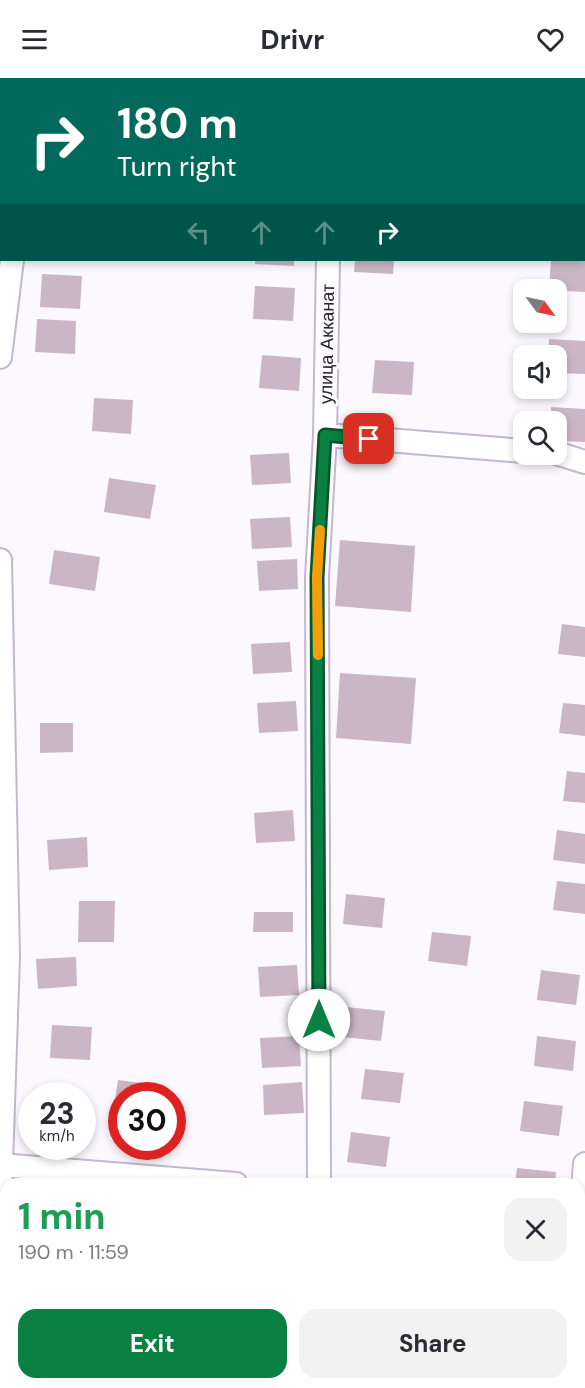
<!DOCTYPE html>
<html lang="en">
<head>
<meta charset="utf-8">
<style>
  body { margin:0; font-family:"DM Sans",sans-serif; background:#f2f2f3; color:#2b2b33; height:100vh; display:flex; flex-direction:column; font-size:22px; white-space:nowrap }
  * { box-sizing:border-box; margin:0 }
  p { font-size:20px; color:#7c7c81 }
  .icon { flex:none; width:33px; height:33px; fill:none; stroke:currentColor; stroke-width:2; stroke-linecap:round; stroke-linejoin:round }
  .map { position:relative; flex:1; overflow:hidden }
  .side { position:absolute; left:0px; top:1100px; width:585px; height:212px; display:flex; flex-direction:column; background:#fff; border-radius:18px 18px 0 0; box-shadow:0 3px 9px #0003 }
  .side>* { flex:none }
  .top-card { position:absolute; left:0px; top:0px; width:585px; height:183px; box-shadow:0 3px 9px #0003; background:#00695c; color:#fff; overflow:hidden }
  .needle { width:39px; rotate:123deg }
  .controls { position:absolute; left:513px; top:201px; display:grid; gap:12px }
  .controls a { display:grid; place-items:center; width:54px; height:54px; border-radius:12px; background:#fff; box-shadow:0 3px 9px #0003; font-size:30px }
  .speed { position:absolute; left:18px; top:1004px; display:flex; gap:12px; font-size:30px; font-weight:700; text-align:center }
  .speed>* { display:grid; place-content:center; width:78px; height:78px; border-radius:50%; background:#fff; box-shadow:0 3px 9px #0003; line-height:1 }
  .speed small { font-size:15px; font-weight:400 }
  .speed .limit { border:9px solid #d22; background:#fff; color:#111 }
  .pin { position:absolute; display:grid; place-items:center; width:51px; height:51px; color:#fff; margin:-26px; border-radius:12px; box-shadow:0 3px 9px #0006 }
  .me { position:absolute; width:66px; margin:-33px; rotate:0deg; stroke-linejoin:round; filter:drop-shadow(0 0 4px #0008) }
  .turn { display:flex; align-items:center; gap:21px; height:126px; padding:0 18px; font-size:27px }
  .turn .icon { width:78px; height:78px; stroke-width:2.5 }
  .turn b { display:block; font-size:42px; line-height:51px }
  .lanes { display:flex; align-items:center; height:57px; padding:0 18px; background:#0003; justify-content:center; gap:30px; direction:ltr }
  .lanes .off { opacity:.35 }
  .round { display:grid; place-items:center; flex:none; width:63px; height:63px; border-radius:18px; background:#f2f2f3 }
  .overview { display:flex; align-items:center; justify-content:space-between; height:102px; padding:0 18px }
  h1 { font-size:36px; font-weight:700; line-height:45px; color:#1e9e55 }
  .button { display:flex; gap:12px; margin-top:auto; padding:12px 18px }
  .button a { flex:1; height:69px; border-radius:18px; background:#0b8043; color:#fff; font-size:24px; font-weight:700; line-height:69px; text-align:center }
  .button a+a { background:#f2f2f3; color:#2b2b33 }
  header { display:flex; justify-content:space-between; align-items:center; height:78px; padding:0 18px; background:#fff; font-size:27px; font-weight:700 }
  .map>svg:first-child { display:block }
</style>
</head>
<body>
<header><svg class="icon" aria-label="menu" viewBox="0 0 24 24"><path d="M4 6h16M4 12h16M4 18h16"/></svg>Drivr<svg class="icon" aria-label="heart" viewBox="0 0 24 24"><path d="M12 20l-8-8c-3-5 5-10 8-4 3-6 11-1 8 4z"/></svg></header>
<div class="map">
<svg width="585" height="1310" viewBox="0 0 585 1310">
  <rect width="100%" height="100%" fill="#fbf9fd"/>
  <path fill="#cbb6c6" d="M255 182H294V188L255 186Z
    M355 182H394L393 196 354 194Z
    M551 182H585V214L549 212Z
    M42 196 82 198 80 231 40 229Z
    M255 208 295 210 293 243 253 241Z
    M37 241 76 243 75 276 35 274Z
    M549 261 585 263V296L556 295V278H548Z
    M262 277 301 280 299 313 259 310Z
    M375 282 414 284 412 317 372 315Z
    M94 320 133 322 131 356 92 353Z
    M551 329 585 331V364L556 363V344H551Z
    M289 375 291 405 252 407 250 377Z
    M109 400 156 407 150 441 104 434Z
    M290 439 292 469 252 471 250 441Z
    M340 462 415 468 411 534 335 528Z
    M54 472 100 479 95 513 49 506Z
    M297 481 298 511 259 513 257 483Z
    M562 546 585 549V579L558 576Z
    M290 564 292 594 253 596 251 566Z
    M340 595 416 600 411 666 336 660Z
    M296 623 298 653 259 655 257 625Z
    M563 625 585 627V658L559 655Z
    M40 645H73V674L40 675Z
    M567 693 585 695V725L563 723Z
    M293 732 295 763 256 765 254 735Z
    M557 752 585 756V786L553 782Z
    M87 759 88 789 49 792 47 762Z
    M557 803 585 806V836L553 832Z
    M346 816 385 820 382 850 343 846Z
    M79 823H115L114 864H78Z
    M254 834H293V854H253Z
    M432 854 471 858 467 888 428 883Z
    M76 879 77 908 38 911 36 881Z
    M297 887 299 917 260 919 258 889Z
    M541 892 580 897 576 927 537 922Z
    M346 929 385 933 381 963 342 959Z
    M52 947 92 949 90 982 50 980Z
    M299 958 301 988 262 990 260 960Z
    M537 958 576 963 573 993 534 988Z
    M365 991 404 995 400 1025 361 1021Z
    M118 1002 162 1008 161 1017H122V1058L110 1057Z
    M302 1004 304 1035 264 1037 263 1007Z
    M524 1023 563 1028 559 1058 520 1053Z
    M351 1054 390 1059 386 1089 347 1084Z
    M517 1090 556 1094 555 1106H515Z
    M237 1305H282L281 1310H236Z
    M379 1305H417L416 1310H378Z"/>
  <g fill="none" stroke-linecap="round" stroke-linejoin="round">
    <defs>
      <path id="minor" d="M532 0 549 2
        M35 2 36 0
        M332 2V0
        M584 5H585
        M0 279 12 182
        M325 357 524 373
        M556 375 585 384
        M0 482 8 879 0 1115
        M0 1087 236 1106
        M319 1106 317 499 325 357 328 182
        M579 1159 585 1086
        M300 1310V1305
        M555 1310 556 1305"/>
    </defs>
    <use href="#minor" stroke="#c3b8ce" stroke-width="26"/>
    <use href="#minor" stroke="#fff" stroke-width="22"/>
  </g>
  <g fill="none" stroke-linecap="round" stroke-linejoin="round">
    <defs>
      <path id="route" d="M319 942 317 499 325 357 369 361"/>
    </defs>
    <use href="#route" stroke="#07532c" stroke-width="15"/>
    <use href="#route" stroke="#0b8043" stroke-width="10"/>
    <path stroke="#f59e0b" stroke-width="10" d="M318 577 317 499 320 452"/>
  </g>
  <g text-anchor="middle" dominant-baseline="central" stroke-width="6" stroke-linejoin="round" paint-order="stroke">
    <g font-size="18" fill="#252129" stroke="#fbf9fd">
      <text transform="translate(327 266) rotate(-89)">улица Акканат</text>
    </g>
  </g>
</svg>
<div class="controls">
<a><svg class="needle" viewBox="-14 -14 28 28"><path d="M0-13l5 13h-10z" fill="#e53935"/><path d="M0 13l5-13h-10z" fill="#7c7c81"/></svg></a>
<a><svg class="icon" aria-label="sound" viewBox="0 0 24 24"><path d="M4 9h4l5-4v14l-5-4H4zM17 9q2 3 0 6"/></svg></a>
<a><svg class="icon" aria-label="search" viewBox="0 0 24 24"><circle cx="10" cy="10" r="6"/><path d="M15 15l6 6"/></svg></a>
</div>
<div class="speed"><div>23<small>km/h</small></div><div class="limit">30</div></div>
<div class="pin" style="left:369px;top:361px;background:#d93025"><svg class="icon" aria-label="arrive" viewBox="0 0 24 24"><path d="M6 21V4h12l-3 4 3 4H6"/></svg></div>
<svg class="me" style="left:319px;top:942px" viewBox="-20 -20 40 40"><circle r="19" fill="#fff"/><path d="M0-13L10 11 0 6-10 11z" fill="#0b8043"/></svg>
<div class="top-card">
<div class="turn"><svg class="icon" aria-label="right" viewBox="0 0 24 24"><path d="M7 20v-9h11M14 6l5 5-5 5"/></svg><div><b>180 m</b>Turn right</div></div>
<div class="lanes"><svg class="icon off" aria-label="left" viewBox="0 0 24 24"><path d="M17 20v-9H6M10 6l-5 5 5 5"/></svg><svg class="icon off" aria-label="ahead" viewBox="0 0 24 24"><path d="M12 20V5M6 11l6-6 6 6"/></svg><svg class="icon off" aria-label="ahead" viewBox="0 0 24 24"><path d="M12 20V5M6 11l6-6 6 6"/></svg><svg class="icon" aria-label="right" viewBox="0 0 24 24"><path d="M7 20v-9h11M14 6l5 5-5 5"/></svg></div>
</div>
<section class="side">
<div class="overview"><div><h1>1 min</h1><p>190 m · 11:59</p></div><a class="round"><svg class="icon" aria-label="close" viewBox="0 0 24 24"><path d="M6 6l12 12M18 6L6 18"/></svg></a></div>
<div class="button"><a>Exit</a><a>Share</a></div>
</section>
</div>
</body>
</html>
